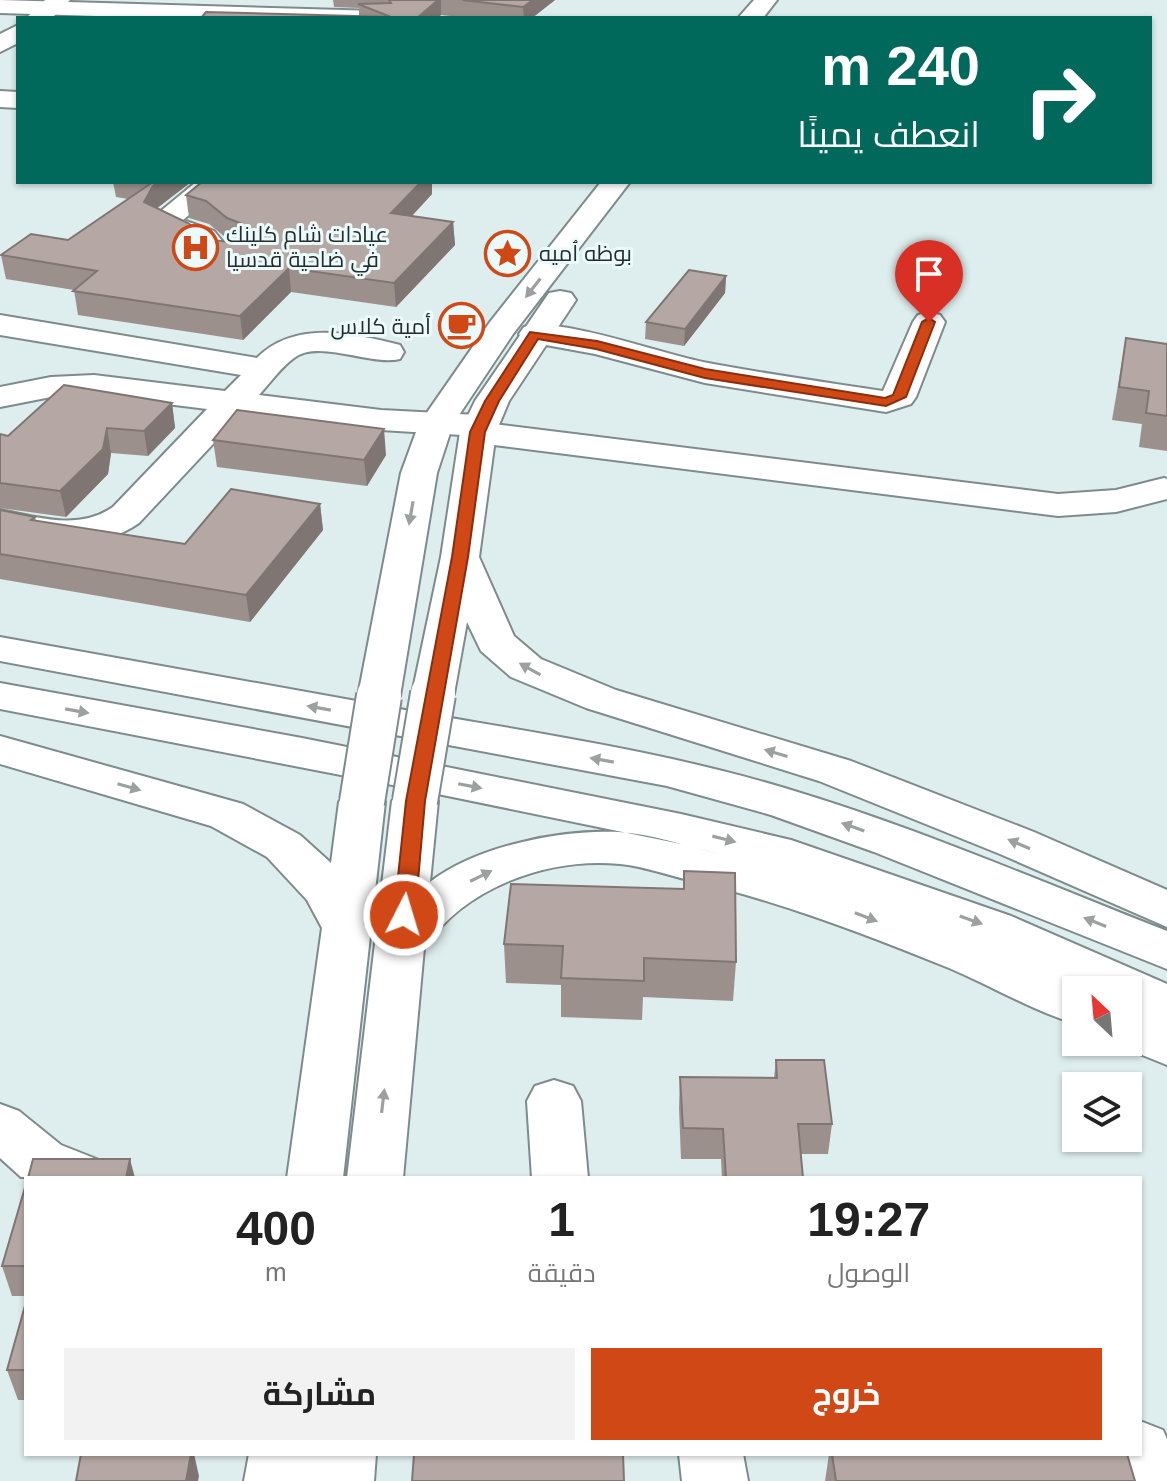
<!DOCTYPE html>
<html lang="ar">
<head>
<meta charset="utf-8">
<style>
  body { margin:0; font-family:Helvetica,Cairo,sans-serif; background:#f2f2f2; color:#222; direction:rtl; height:100vh; display:flex; flex-direction:column; font-size:30px; white-space:nowrap }
  * { box-sizing:border-box; margin:0 }
  p { font-size:26px; color:#767676 }
  .icon { flex:none; width:44px; height:44px; fill:none; stroke:currentColor; stroke-width:2; stroke-linecap:round; stroke-linejoin:round }
  .map { position:relative; flex:1; overflow:hidden; direction:ltr }
  .details { position:absolute; left:24px; top:1176px; width:1118px; height:280px; display:flex; flex-direction:column; background:#fff; border-radius:0px; box-shadow:0 2px 6px #0004; direction:rtl }
  .details>* { flex:none }
  .guide { position:absolute; left:16px; top:16px; width:1136px; height:168px; border-radius:0px; box-shadow:0 2px 6px #0004; direction:rtl; background:#00695c; color:#fff; overflow:hidden }
  .needle { width:52px; rotate:334deg }
  .controls { position:absolute; left:1062px; top:976px; display:grid; gap:16px }
  .controls a { display:grid; place-items:center; width:80px; height:80px; border-radius:0px; background:#fff; box-shadow:0 2px 6px #0004; font-size:40px }
  .pin { position:absolute; display:grid; place-items:center; width:68px; height:68px; color:#fff; margin:-82px -34px; border-radius:50% 50% 50% 0; rotate:-45deg; box-shadow:0 0 8px #0007 }
  .pin .icon { rotate:45deg }
  .me { position:absolute; width:88px; margin:-44px; rotate:5deg; stroke-linejoin:round; filter:drop-shadow(0 0 6px #0008) }
  .turn { display:flex; align-items:center; gap:28px; height:168px; padding:0 40px; font-size:36px }
  .turn .icon { width:104px; height:104px; stroke-width:2.5 }
  .turn b { display:block; font-size:56px; line-height:68px }
  .eta { display:flex; justify-content:space-evenly; align-items:center; height:136px; text-align:center }
  .eta b { font-size:48px; font-weight:700; line-height:56px }
  .primary-button { display:flex; gap:16px; margin-top:auto; padding:16px 40px }
  .primary-button a { flex:1; height:92px; border-radius:0px; background:#cf4815; color:#fff; font-size:32px; font-weight:700; line-height:92px; text-align:center }
  .primary-button a+a { background:#f2f2f2; color:#222 }
  .map>svg:first-child { display:block }
</style>
</head>
<body>
<div class="map">
<svg width="1167" height="1481" viewBox="0 0 1167 1481">
  <rect width="100%" height="100%" fill="#deeded"/>
  <g fill="none" stroke-linecap="round" stroke-linejoin="round">
    <defs>
      <path id="minor" d="M45 0H70L52 18H26Z
        M18 25V43L0 52V34Z
        M0 91 18 92V108L0 107Z
        M196 182H228L183 220 214 231 223 242 218 248C202 253 161 235 150 220Z
        M929 312 940 315 945 322 916 397 911 404 886 412 705 383 595 354 524 341 519 334 524 327C564 317 663 355 708 363 766 374 825 382 883 391L913 322 918 315Z
        M0 315 257 358C294 320 353 333 400 345L404 352 400 359C370 366 319 339 294 358 281 367 270 383 259 395L381 410 478 415 490 418 494 424 1058 494 1116 490 1164 478 1167 479V499L1116 512 1058 516 478 443 466 439 462 435 381 430 242 413 139 523C96 553 49 542 0 532V510C39 517 78 531 113 507L207 409 94 395 51 397 0 407V387L51 377 94 375 225 391 241 375 0 335Z
        M554 1080 573 1086 581 1101 588 1178H532L527 1101 535 1086Z
        M0 1104 19 1111 61 1145 104 1162 112 1178 21 1177 0 1158Z
        M1140 1421 1163 1430 1167 1439V1481H1116L1109 1454H1140Z
        M679 1454H743L748 1481H682Z"/>
      <path id="major" d="M0 0 378 11 386 13 390 18H160L0 13Z
        M754 0H777L763 18H738Z
        M601 182H630L513 334 453 424 437 473 400 696 394 705 388 707C527 732 669 751 804 794 927 832 1047 884 1167 931V969L874 852 771 815 667 786 0 661V637L362 702 358 696 401 473 419 424 490 322Z
        M560 291 571 293 576 300 509 401 496 432 479 557 514 636 541 659 616 690 851 761 1034 832 1167 890V927L1000 854 819 781 586 708 511 677 481 651 467 622 454 694 448 703 433 707 418 703 412 694 441 557 460 432 475 401 549 293Z
        M0 683 302 738 681 814 791 840 1011 916 1167 984V1065L1110 1042H1128V990H1076V1024C1032 1010 991 986 949 968 863 933 776 900 685 879 664 874 642 866 620 864 548 857 465 887 424 948L403 1178H347L392 801 399 790 408 788 0 709ZM433 793 681 844 722 855C689 847 653 834 619 832 561 829 477 846 430 882L438 801Z
        M0 736 243 804 300 835 331 863 339 802 346 791 362 787 378 791 385 802 343 1178H287L322 928 307 900 267 857 211 826 0 764Z
        M249 1454H376L374 1481H244Z"/>
    </defs>
    <use href="#minor" stroke="#7e8b8c" stroke-width="4"/>
    <use href="#major" stroke="#7e8b8c" stroke-width="4"/>
    <use href="#minor" fill="#fff" fill-rule="evenodd"/>
    <use href="#major" fill="#fff" fill-rule="evenodd"/>
    <defs>
      <path id="major-bridge" d="M415 801 433 694
        M362 802 379 696"/>
    </defs>
    <use href="#major-bridge" stroke="#7e8b8c" stroke-width="48" stroke-linecap="butt"/>
    <use href="#major-bridge" stroke="#fff" stroke-width="44"/>
  </g>
  <path fill="#9c908d" d="M333 0H555L532 18H470L441 15 437 18 359 16V8L334 7Z
    M113 182H191L157 208 213 240 231 242 209 224 189 218 186 195 432 194 412 216 453 222 455 245 396 307 291 292 243 340 78 315 74 290 6 279 1 255 68 240 128 199 116 197Z
    M726 276 725 293 684 346 645 339 646 322Z
    M1126 338 1167 344V451L1139 447 1142 424 1112 420Z
    M172 403 175 428 148 456 111 453 108 474 66 517 0 508V434L8 436Z
    M213 440 386 455 367 486 217 467Z
    M320 504 323 530 250 622 0 579V510L35 517 36 521 185 544Z
    M684 871 736 962 733 1001 643 997 642 1020 561 1017V985L506 983 504 944 683 889Z
    M776 1060 832 1124 828 1154H801L803 1178H722L721 1159H681L679 1108 680 1077 774 1078Z
    M26 1184V1296H12L2 1266Z
    M26 1302V1400H18L7 1370Z
    M829 1454H1127L1135 1481H825Z"/>
  <path fill="#7f7673" d="M438 0H441V15L437 18H417Z
    M533 0H555L532 18H524L523 7Z
    M158 182H191L156 209 144 202 153 186Z
    M421 182H432V194L393 236 391 213Z
    M453 222 455 245 396 307 394 283Z
    M289 268 291 292 243 340 240 316Z
    M726 276 725 293 684 346 685 329Z
    M172 403 175 428 148 456 144 431Z
    M107 428 111 453 108 474 66 517 60 491Z
    M384 429 386 455 367 486 364 460Z
    M320 504 323 530 250 622 246 595Z
    M130 1159 135 1178H126Z
    M191 1454H194L199 1476 198 1481H186Z"/>
  <path fill="#b5a8a4" stroke="#7f7673" stroke-width="2" d="M389 0H438L417 18H201L206 12 391 17 358 4 391 3Z
    M462 0H533L523 7Z
    M153 182H158L153 186 144 202 188 223 213 240 229 242 243 239 247 230 243 224 227 218 206 201 186 195 202 182H421L391 213 453 222 394 283 289 268 240 316 73 291 97 271 1 255 31 234 68 240Z
    M689 270 726 276 685 329 646 322Z
    M1126 338 1167 344V416L1146 413 1149 391 1119 387Z
    M64 385 172 403 144 431 107 428 103 449 60 491 0 483V434L8 436Z
    M237 410 384 429 364 460 213 440Z
    M231 489 320 504 246 595 0 554V510L35 517 31 520 185 544Z
    M684 871 735 873 736 962 644 958V981L561 978 563 946 504 944 511 884 684 889Z
    M776 1060H824L832 1124H798L803 1178H726L723 1129 683 1128 680 1077 777 1078Z
    M33 1159H130L126 1178H28Z
    M26 1184V1266H2Z
    M26 1302V1370H7Z
    M81 1454H191L186 1481H76Z
    M414 1454H623L624 1481H412Z
    M832 1454H1127L1135 1481H836Z"/>
  <defs><path id="oneway-solid" d="M-6-.8H1V-3.2L6.5 0L1 3.2V.8H-6Z" transform="scale(2)"/></defs>
  <g fill="#9da0a0">
    <use href="#oneway-solid" transform="translate(533 288) rotate(128)"/>
    <use href="#oneway-solid" transform="translate(411 513) rotate(100)"/>
    <use href="#oneway-solid" transform="translate(530 669) rotate(-151)"/>
    <use href="#oneway-solid" transform="translate(319 708) rotate(-170)"/>
    <use href="#oneway-solid" transform="translate(77 711) rotate(10)"/>
    <use href="#oneway-solid" transform="translate(776 753) rotate(-163)"/>
    <use href="#oneway-solid" transform="translate(602 760) rotate(-170)"/>
    <use href="#oneway-solid" transform="translate(470 786) rotate(11)"/>
    <use href="#oneway-solid" transform="translate(129 787) rotate(16)"/>
    <use href="#oneway-solid" transform="translate(853 827) rotate(-161)"/>
    <use href="#oneway-solid" transform="translate(724 839) rotate(14)"/>
    <use href="#oneway-solid" transform="translate(1019 844) rotate(-157)"/>
    <use href="#oneway-solid" transform="translate(481 876) rotate(-26)"/>
    <use href="#oneway-solid" transform="translate(866 917) rotate(21)"/>
    <use href="#oneway-solid" transform="translate(971 920) rotate(19)"/>
    <use href="#oneway-solid" transform="translate(1095 922) rotate(-158)"/>
    <use href="#oneway-solid" transform="translate(383 1101) rotate(-83)"/>
  </g>
  <path fill="#cf4815" stroke="#872f0e" stroke-width="2" d="M929 318 935 322 906 397 886 406 705 378 596 349 538 339 499 401 485 432 468 557 425 801 415 915 412 920H397L394 915 406 801 452 557 470 432 485 401 530 332 597 341 705 369 885 398 893 395 922 322Z"/>
  <defs>
    <symbol id="hospital-ring" viewBox="-11 -11 22 22"><circle r="9.5" fill="#ebfafb" stroke="#cf4815" stroke-width="1.5"/><path d="M-5-5h3v3.5h4V-5h3V5h-3V1.5h-4V5h-3Z" fill="#cf4815"/></symbol>
    <symbol id="sight-ring" viewBox="-11 -11 22 22"><circle r="9.5" fill="#ebfafb" stroke="#cf4815" stroke-width="1.5"/><path d="M0-6L1.8-2.2L6-1.7L2.9 1.2L3.7 5.4L0 3.3L-3.7 5.4L-2.9 1.2L-6-1.7L-1.8-2.2Z" fill="#cf4815"/></symbol>
    <symbol id="cafe-ring" viewBox="-11 -11 22 22"><circle r="9.5" fill="#ebfafb" stroke="#cf4815" stroke-width="1.5"/><path d="M-5.5-4.5H6V0H3Q3 3.5 0 3.5H-2.5Q-5.5 3.5-5.5 0ZM3-3.2v2h1.7v-2ZM-6 4.5H4V6H-6Z" fill="#cf4815"/></symbol>
  </defs>
  <g fill-rule="evenodd">
    <use href="#hospital-ring" x="170" y="222" width="51" height="51"/>
    <use href="#sight-ring" x="482" y="228" width="51" height="51"/>
    <use href="#cafe-ring" x="436" y="300" width="51" height="51"/>
  </g>
  <g text-anchor="middle" dominant-baseline="central" stroke-width="6" stroke-linejoin="round" paint-order="stroke">
    <g font-size="22" fill="#262b2b" stroke="#ebfafb" text-anchor="start">
      <text x="226" y="234">عيادات شام كلينك<tspan x="226" dy="25">في ضاحية قدسيا</tspan></text>
      <text x="539" y="253">بوظه اُميه</text>
      <text x="431" y="326" text-anchor="end">أمية كلاس</text>
    </g>
  </g>
</svg>
<div class="controls">
<a><svg class="needle" viewBox="-14 -14 28 28"><path d="M0-13l5 13h-10z" fill="#e53935"/><path d="M0 13l5-13h-10z" fill="#767676"/></svg></a>
<a><svg class="icon" aria-label="layers" viewBox="0 0 24 24"><path d="M12 4l9 5-9 5-9-5zM3 14l9 5 9-5"/></svg></a>
</div>
<div class="pin" style="left:929px;top:322px;background:#d93025"><svg class="icon" aria-label="arrive" viewBox="0 0 24 24"><path d="M6 21V4h12l-3 4 3 4H6"/></svg></div>
<svg class="me" style="left:404px;top:915px" viewBox="-20 -20 40 40"><circle r="17" fill="#cf4815" stroke="#fff" stroke-width="3"/><path d="M0-11L8 9 0 5-8 9z" fill="#fff"/></svg>
<div class="guide">
<div class="turn"><svg class="icon" aria-label="right" viewBox="0 0 24 24"><path d="M7 20v-9h11M14 6l5 5-5 5"/></svg><div><b>240 m</b>انعطف يمينًا</div></div>
</div>
<section class="details">
<div class="eta">
<div><b>19:27</b><p>الوصول</p></div>
<div><b>1</b><p>دقيقة</p></div>
<div><b>400</b><p>m</p></div>
</div>
<div class="primary-button"><a>خروج</a><a>مشاركة</a></div>
</section>
</div>
</body>
</html>
